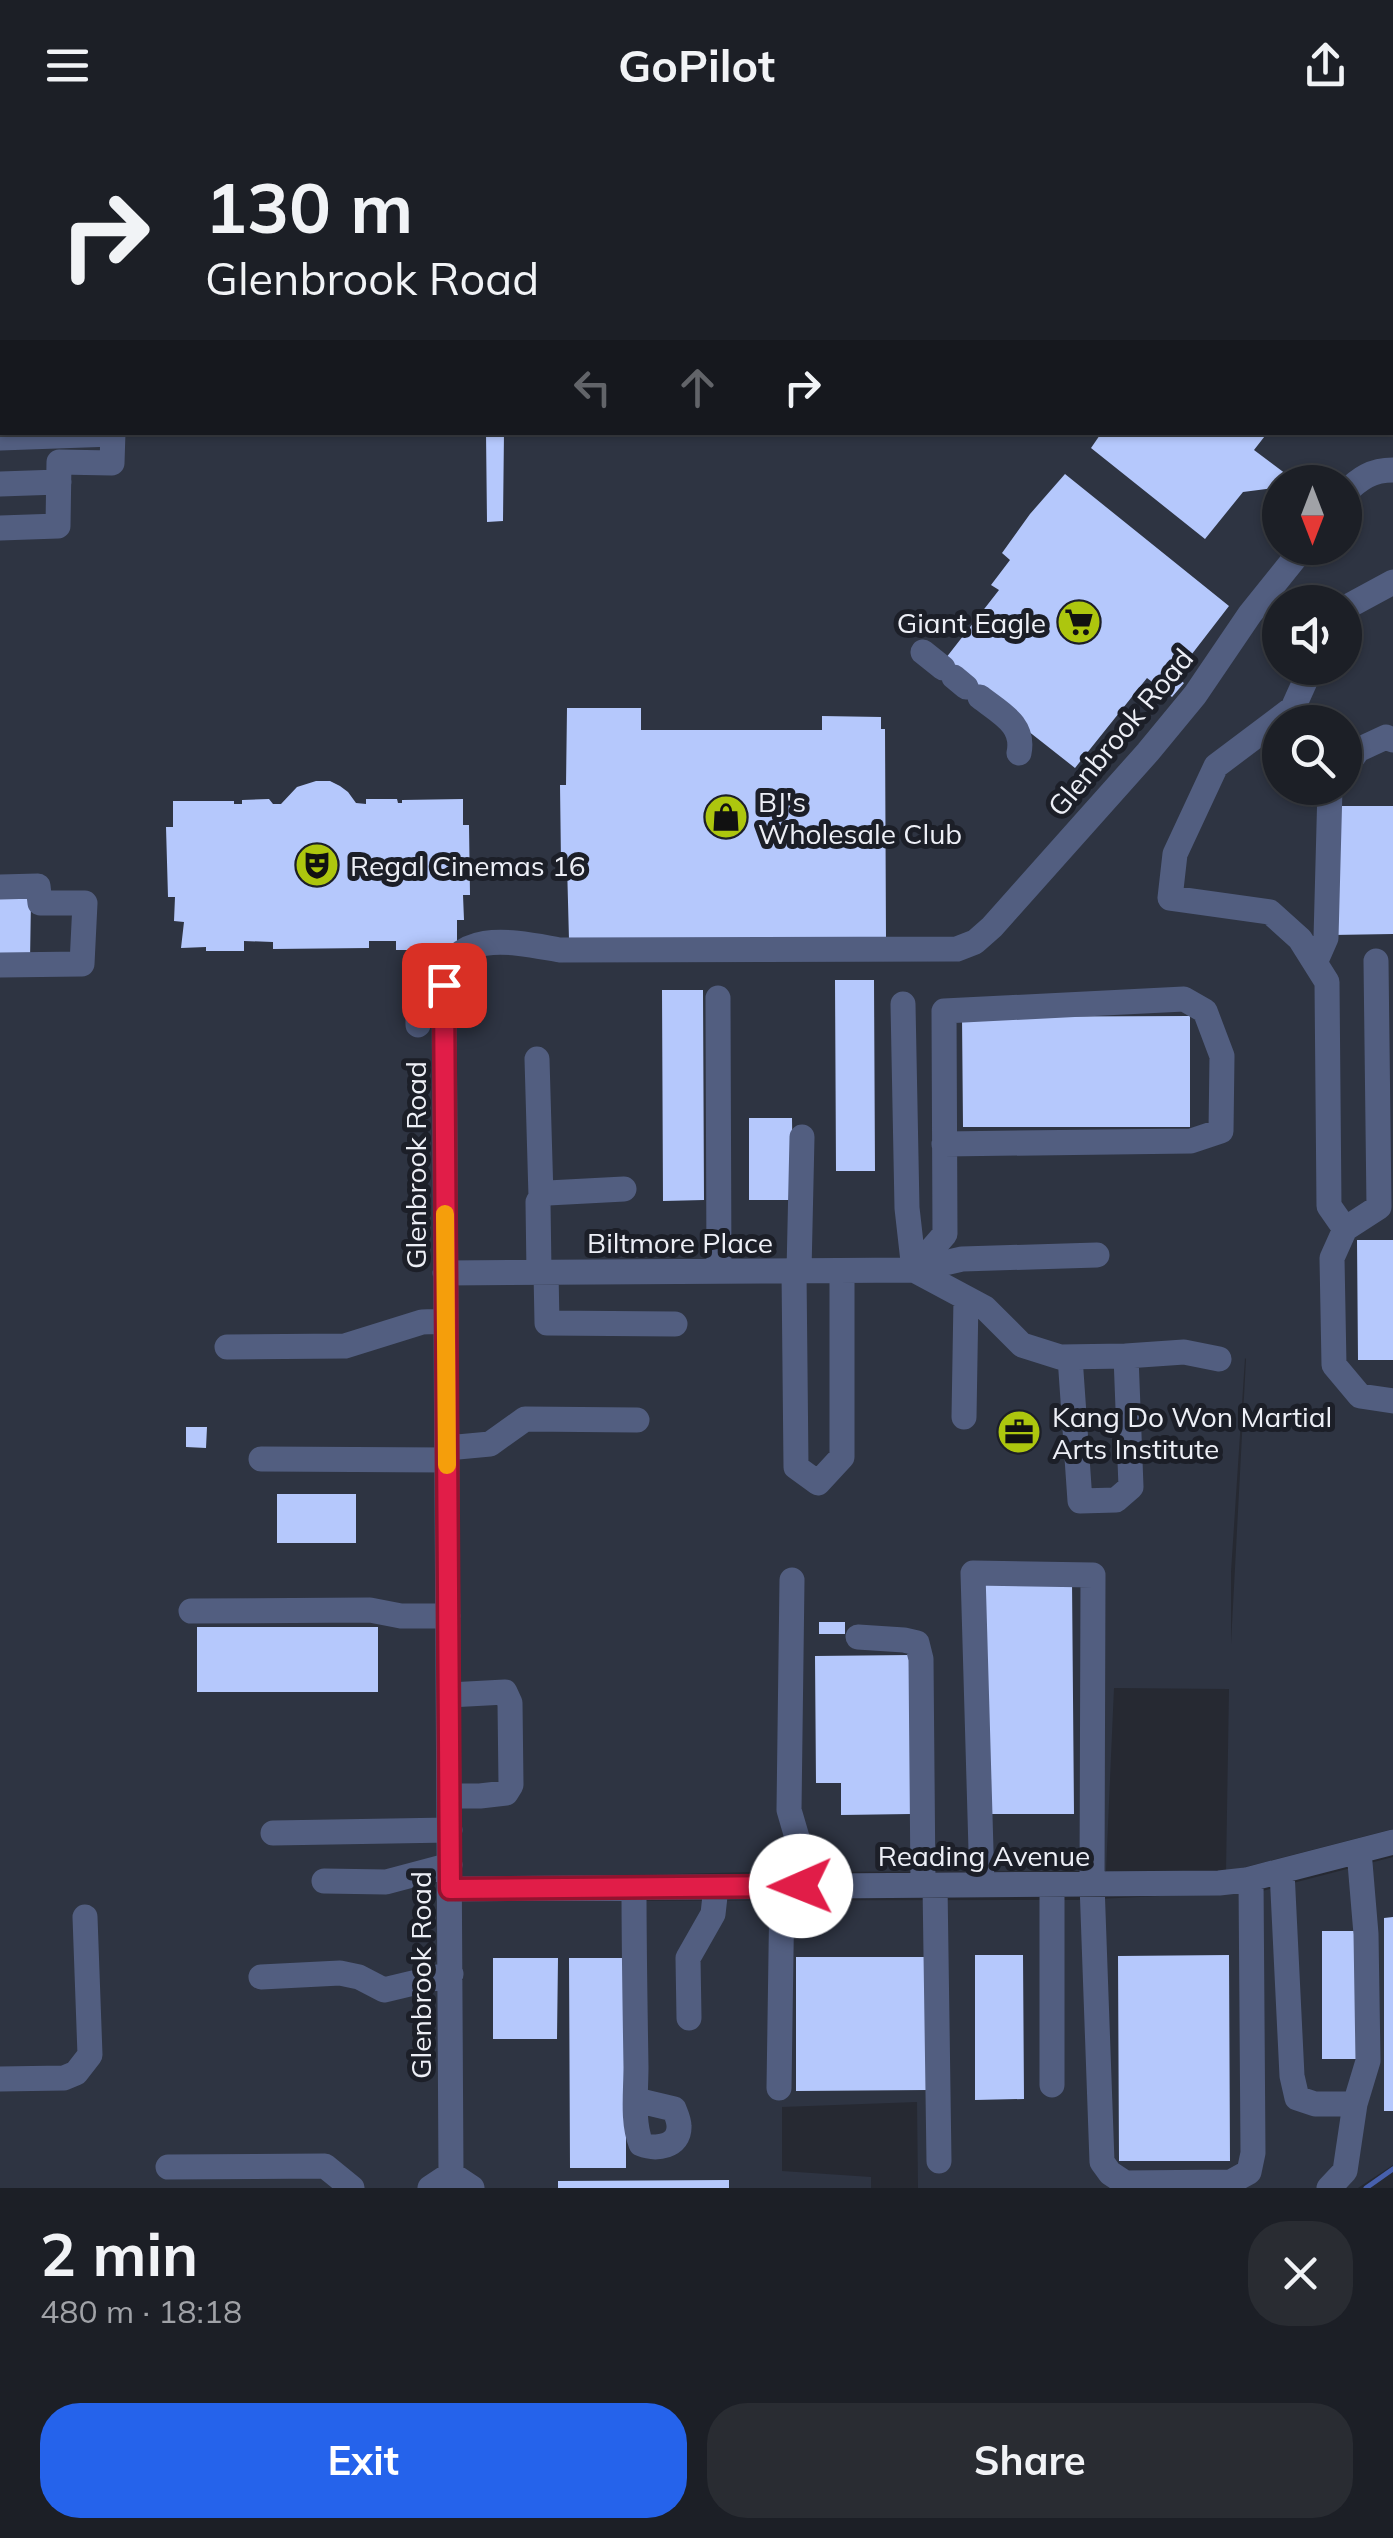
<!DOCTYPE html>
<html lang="en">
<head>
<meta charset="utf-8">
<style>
  body { margin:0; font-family:Mulish,sans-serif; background:#292c32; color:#f1f3f6; height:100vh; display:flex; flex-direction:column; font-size:38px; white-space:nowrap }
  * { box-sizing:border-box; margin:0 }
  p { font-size:32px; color:#a0a2a7 }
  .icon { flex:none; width:55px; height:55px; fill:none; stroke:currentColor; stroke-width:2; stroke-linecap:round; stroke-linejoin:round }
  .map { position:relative; height:2058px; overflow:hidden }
  .sheet { display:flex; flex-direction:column; background:#1c1f26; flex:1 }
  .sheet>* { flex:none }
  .top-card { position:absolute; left:0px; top:0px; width:1395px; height:305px; box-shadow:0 2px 8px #0004,0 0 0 2px #3a3d43; background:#1c1f26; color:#f1f3f6; overflow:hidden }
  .needle { width:65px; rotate:180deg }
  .fabs { position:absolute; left:1262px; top:335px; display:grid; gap:20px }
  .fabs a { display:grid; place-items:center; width:100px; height:100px; border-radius:50%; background:#1c1f26; box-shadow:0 2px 8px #0004,0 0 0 2px #3a3d43; font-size:50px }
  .pin { position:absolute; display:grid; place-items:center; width:85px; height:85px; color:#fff; margin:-42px; border-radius:20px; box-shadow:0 5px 15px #0006 }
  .me { position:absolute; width:110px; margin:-55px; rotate:269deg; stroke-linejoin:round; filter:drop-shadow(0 0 8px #0008) }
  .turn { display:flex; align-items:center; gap:35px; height:210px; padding:0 40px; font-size:45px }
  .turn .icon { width:130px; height:130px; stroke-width:2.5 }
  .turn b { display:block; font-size:70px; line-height:85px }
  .lanes { display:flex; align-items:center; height:95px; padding:0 40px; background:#0003; justify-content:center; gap:50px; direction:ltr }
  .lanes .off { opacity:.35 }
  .round { display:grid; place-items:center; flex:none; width:105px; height:105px; border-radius:40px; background:#292c32 }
  .summary { display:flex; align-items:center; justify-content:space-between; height:170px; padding:0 40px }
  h1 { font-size:60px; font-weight:700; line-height:75px }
  .cta { display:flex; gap:20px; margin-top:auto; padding:20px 40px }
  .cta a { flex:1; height:115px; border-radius:40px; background:#2563eb; color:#fff; font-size:40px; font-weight:700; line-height:115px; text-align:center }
  .cta a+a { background:#292c32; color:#f1f3f6 }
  header { display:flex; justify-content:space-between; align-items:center; height:130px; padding:0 40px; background:#1c1f26; font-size:45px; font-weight:700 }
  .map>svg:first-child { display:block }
</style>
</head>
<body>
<header><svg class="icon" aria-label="menu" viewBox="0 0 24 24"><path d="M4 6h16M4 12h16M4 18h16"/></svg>GoPilot<svg class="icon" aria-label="share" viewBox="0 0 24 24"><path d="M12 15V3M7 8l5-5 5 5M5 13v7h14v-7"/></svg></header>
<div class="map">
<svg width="1393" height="2058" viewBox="0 0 1393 2058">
  <rect width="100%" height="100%" fill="#262932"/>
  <path fill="#2e3442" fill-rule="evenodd" d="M89 0H1393V1699L1226 1742 1229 1559 1114 1558 1106 1741 752 1742 564 1747 563 1771 1077 1770 1262 1761 1393 1727V2035L1358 2058H918L917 1972 782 1977V2041L871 2047V2058H0V27H2V302H1392V2H81ZM1280 352H1345V418H1280ZM1280 472H1345V538H1280ZM1280 592H1345V658H1280ZM1245 1228 1246 1229 1231 1514V1442Z"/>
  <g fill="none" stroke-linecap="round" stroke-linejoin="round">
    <path stroke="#4760ad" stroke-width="5" d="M1366 2058 1393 2039"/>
  </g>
  <path fill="#b5c8fc" d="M486 302H504L503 391 487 392Z
    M1102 302H1268L1254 320 1286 344 1274 358 1243 362 1205 409 1091 318Z
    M1065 344 1229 476 1175 546 1184 553 1172 567 1147 548 1075 638 942 533 999 460 991 455 1010 430 1002 423 1030 384Z
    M567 578H641V600H822V586L881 587V599H885L886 809 569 810 567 734 561 733 560 655H566Z
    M316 651H330L340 656 348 662 356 673 366 674V669H397L398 673H402V670L463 669V695H469L470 765H463L464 790H457V816H435V820H396V811H369V818L273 819V812L244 811V821H206V817L181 818 184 792 174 791 175 767H168L166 697H173V671H234V674H242V670L269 669 273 674H281L297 657Z
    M1333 676H1393V804L1332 805Z
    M0 768H31L30 831H0Z
    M835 850H874L875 1041H836Z
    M662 860H703L704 1070 663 1071Z
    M1190 886V997H963L962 887Z
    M749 988H792L793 1070H749Z
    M1357 1110H1393V1230H1358Z
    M186 1297H207L206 1318 186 1317Z
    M277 1364H356V1413H277Z
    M1072 1451 1074 1684H986L985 1452Z
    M819 1492H845V1504H819Z
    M197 1497H378V1562H197Z
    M910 1525 911 1684 841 1685V1653H816L815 1526Z
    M1393 1787V1981H1384V1788Z
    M1322 1801H1359V1929H1322Z
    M975 1825H1023L1024 1969 975 1970Z
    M1229 1825 1230 2031H1119L1118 1826Z
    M796 1827H928L929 1960 796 1961Z
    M493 1828H558L557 1909H493Z
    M569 1828H626V2038H570Z
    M729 2050V2058H558V2051Z"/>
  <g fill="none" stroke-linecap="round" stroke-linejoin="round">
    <path stroke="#525e80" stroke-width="25" d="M101 0V2
      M447 0V2
      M515 0V2
      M586 0 587 2
      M945 0 946 2
      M0 59H2
      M0 130 2 142
      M0 308 113 304
      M0 354 59 352
      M1345 363C1360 348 1372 340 1393 340
      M0 398 58 396 59 332 112 333 113 302
      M1345 478 1393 452
      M923 522 943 538
      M1311 538 1293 578 1216 636 1175 724 1170 768 1270 782 1300 809 1327 852 1329 1076 1345 1099
      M954 547 966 557
      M980 567C1000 583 1025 594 1019 623
      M1345 638 1358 620 1386 607 1393 610
      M0 757 38 756 40 773H85L82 834 0 835
      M1376 831 1379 1077 1345 1099 1332 1128 1334 1235 1360 1266 1393 1271
      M1315 833 1326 808 1330 658
      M718 868 719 1141
      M903 874 907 1078 914 1140
      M418 895V847
      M537 929 541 1067
      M914 1140 945 1104 944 881 1184 869 1205 881 1222 926 1221 1001 1191 1011 944 1014
      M914 1140 985 1178 1022 1215 1060 1227 1126 1226 1131 1357 1116 1370 1080 1371 1070 1227
      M794 1141 796 1337 818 1353 842 1327V1141
      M799 1141 802 1007
      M539 1142 538 1072 541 1067 548 1063 624 1059
      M546 1142 547 1193 675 1194
      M445 1143 914 1140 962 1129 1097 1125
      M227 1217 345 1216 422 1192 446 1191
      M1126 1226 1184 1222 1219 1229
      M964 1287 966 1168
      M447 1318 490 1314 525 1289 637 1290
      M261 1329 447 1330
      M792 1450 789 1680 801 1721V1756
      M191 1481 370 1480 401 1486H448
      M858 1507 904 1510 917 1513 921 1529 923 1755
      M449 1565 505 1562 510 1573 511 1655 506 1663 480 1666H450
      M273 1703 450 1700
      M1282 1741 1292 1946 1297 1968 1315 1974H1355
      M324 1751 386 1752 450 1735
      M935 1755 939 2031
      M982 1755 973 1443 1093 1445 1092 1754 1102 2032 1110 2043 1125 2053 1231 2052 1249 2042 1253 2023 1251 1749
      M1052 1755V1955
      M634 1758C634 1817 635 1877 636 1937 636 1962 632 1992 641 2014 656 2020 680 2017 679 1996 679 1990 676 1984 674 1979L636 1970
      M450 1759 1219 1753 1246 1750 1393 1712
      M261 1847 340 1843 359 1847 384 1860 451 1844
      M689 1888 688 1828 713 1784 716 1757
      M0 1949 64 1948 76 1943 90 1925 85 1787
      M779 1958 782 1757
      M168 2037 325 2036 352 2058
      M451 2044 444 855C453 796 519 813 560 820L957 819 975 812 992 797 1148 622 1195 565 1250 484 1303 418
      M451 2044 472 2058
      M430 2058 451 2044
      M1329 2058 1345 2041 1355 1974 1368 1931 1366 1804 1359 1721"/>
    <path stroke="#7992d7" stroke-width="30" d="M8 2 16 0"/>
  </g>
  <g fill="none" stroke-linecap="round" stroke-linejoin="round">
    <defs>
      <path id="route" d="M444 855 450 1759 801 1756"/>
    </defs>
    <use href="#route" stroke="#92132f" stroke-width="25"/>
    <use href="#route" stroke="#e11d48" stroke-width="18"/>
    <path stroke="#f59e0b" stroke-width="18" d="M445 1084 447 1335"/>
  </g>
  <defs>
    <symbol id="supermarket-disc" viewBox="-11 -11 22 22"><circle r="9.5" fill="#adc60e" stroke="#1c1f28"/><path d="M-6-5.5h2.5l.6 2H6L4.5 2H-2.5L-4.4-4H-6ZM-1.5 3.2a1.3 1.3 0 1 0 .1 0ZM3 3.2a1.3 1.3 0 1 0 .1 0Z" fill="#111"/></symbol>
    <symbol id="shop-disc" viewBox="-11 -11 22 22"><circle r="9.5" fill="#adc60e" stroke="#1c1f28"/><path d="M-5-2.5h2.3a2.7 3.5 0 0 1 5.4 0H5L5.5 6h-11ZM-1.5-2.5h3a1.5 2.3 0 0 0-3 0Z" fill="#111"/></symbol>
    <symbol id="theatre-disc" viewBox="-11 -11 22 22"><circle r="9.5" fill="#adc60e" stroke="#1c1f28"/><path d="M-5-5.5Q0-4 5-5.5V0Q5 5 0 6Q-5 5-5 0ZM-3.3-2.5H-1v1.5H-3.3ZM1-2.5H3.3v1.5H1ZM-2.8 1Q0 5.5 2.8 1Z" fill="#111"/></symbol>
    <symbol id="office-disc" viewBox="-11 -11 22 22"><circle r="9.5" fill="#adc60e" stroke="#1c1f28"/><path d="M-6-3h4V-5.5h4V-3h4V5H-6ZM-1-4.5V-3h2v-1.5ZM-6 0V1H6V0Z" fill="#111"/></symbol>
  </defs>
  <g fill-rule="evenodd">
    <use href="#supermarket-disc" x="1054" y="467" width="50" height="50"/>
    <use href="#shop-disc" x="701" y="662" width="50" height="50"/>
    <use href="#theatre-disc" x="292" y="710" width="50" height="50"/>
    <use href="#office-disc" x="994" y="1277" width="50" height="50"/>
  </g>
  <g text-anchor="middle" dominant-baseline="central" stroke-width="10" stroke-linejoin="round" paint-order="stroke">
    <g font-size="28" fill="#edeff6" stroke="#1c1f28" text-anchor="start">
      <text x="1046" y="492" text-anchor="end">Giant Eagle</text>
      <text x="758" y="671">BJ's<tspan x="758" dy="32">Wholesale Club</tspan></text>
      <text x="350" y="735">Regal Cinemas 16</text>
      <text x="1052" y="1286">Kang Do Won Martial<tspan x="1052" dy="32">Arts Institute</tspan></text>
    </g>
    <g font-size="28" fill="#edeff6" stroke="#1c1f28">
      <text transform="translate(1120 602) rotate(-50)">Glenbrook Road</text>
      <text transform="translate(415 1035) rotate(-90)">Glenbrook Road</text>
      <text x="680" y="1112">Biltmore Place</text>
      <text x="984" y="1725">Reading Avenue</text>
      <text transform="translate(420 1845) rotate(-90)">Glenbrook Road</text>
    </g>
  </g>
</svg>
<div class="fabs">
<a><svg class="needle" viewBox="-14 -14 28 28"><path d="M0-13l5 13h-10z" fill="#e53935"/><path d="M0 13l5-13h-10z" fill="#a0a2a7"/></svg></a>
<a><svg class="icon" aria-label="sound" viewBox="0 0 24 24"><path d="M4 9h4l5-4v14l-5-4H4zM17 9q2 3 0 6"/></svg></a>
<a><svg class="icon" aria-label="search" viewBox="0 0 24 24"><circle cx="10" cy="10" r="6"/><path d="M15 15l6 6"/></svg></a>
</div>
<div class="pin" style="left:444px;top:855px;background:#d93025"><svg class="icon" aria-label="arrive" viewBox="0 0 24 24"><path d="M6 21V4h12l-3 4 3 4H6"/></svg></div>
<svg class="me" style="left:801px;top:1756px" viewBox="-20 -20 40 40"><circle r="19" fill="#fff"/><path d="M0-13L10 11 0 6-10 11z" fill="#e11d48"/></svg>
<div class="top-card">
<div class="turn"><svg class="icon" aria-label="right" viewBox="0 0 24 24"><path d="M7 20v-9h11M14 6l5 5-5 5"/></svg><div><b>130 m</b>Glenbrook Road</div></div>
<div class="lanes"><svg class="icon off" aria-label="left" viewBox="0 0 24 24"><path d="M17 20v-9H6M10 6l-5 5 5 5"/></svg><svg class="icon off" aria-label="ahead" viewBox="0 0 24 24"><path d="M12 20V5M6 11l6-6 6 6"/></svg><svg class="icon" aria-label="right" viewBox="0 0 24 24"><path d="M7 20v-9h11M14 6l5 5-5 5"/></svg></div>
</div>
</div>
<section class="sheet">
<div class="summary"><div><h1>2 min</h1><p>480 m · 18:18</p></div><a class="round"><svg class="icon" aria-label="close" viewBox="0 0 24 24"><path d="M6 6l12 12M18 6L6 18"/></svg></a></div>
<div class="cta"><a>Exit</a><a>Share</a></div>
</section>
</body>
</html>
